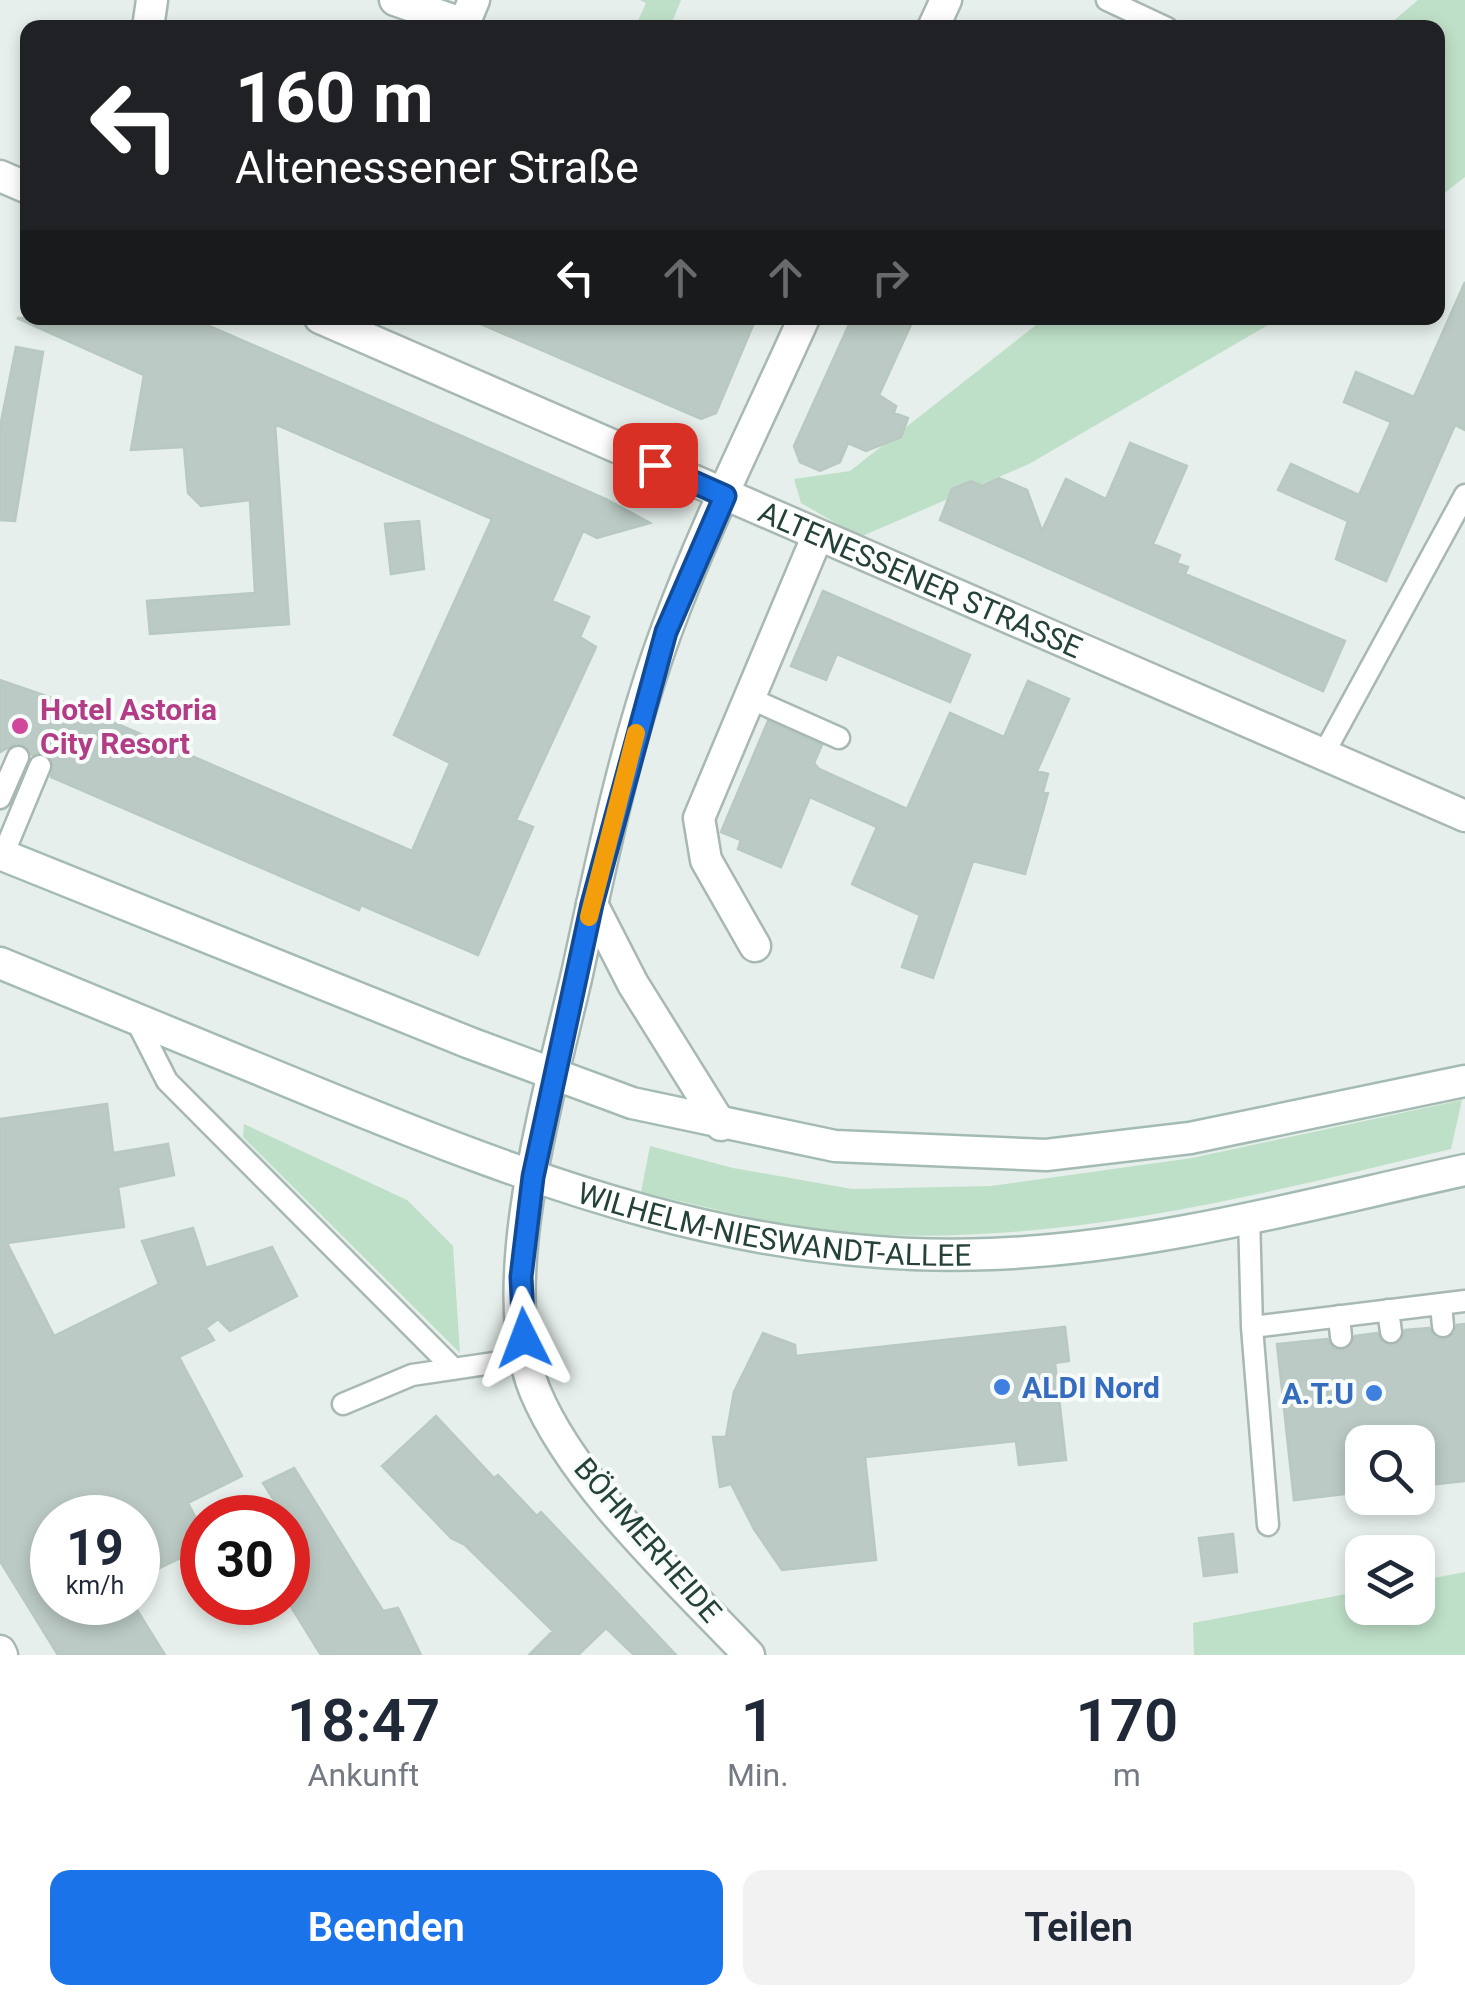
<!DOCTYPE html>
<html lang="de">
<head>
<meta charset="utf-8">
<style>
  body { margin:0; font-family:Roboto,sans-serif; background:#f2f2f3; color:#1f2937; height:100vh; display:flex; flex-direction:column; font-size:38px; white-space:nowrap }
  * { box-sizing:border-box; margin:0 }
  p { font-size:32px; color:#747a83 }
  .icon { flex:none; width:55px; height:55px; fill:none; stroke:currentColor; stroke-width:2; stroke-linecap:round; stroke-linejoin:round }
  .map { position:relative; height:1655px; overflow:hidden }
  .details { display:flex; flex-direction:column; background:#fff; flex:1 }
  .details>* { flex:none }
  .hud { position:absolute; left:20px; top:20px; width:1425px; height:305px; border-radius:20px; box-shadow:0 5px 15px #0003; background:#202124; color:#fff; overflow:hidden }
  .fabs { position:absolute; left:1345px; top:1425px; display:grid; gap:20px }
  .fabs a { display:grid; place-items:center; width:90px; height:90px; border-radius:20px; background:#fff; box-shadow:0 5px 15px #0003; font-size:50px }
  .speed { position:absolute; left:30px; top:1495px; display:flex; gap:20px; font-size:50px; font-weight:700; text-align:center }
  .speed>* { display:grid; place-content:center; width:130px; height:130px; border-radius:50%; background:#fff; box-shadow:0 5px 15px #0003; line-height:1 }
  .speed small { font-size:25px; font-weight:400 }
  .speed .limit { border:15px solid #d22; background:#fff; color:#111 }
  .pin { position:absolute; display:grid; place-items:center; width:85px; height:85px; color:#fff; margin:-42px; border-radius:20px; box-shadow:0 5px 15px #0006 }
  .me { position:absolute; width:110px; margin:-55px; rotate:357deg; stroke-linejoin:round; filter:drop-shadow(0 0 8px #0008) }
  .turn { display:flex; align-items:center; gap:35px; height:210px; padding:0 50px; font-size:45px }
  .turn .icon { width:130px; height:130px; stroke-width:2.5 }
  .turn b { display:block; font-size:70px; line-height:85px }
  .lanes { display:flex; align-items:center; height:95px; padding:0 50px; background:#0003; justify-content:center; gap:50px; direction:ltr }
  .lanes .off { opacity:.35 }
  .eta { display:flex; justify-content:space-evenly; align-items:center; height:170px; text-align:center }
  .eta b { font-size:60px; font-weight:600; line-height:70px }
  .action { display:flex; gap:20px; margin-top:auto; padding:20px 50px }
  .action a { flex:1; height:115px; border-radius:20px; background:#1a73e8; color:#fff; font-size:40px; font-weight:600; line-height:115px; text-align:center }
  .action a+a { background:#f2f2f3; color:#1f2937 }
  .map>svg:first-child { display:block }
</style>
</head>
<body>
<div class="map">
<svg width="1465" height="1655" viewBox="0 0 1465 1655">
  <rect width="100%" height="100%" fill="#e6efeb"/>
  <path fill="#bfe0c8" d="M640 0H681L670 27H635L646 3Z
    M1418 0H1465V177L1438 198V28L1386 27Z
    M1045 318H1280L1029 464 860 537 801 503 794 479 850 471Z
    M1462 1100 1451 1149C1263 1194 1076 1242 881 1235 800 1232 719 1210 641 1192L650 1146 733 1168 852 1189 991 1186 1192 1158Z
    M244 1124 407 1200 453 1246 460 1353 243 1137Z
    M1465 1572V1655H1194L1193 1623 1362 1591V1608H1418V1581Z"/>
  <path fill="#bbcac4" stroke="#b8c9c2" stroke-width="2.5" d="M1465 282V430L1455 425 1386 581 1336 559 1348 521 1278 490 1291 464 1359 495 1391 422 1344 402 1356 372 1414 397Z
    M17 318H191L606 499 650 523 597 538 583 531 552 601 589 617 580 637 596 647 516 820 533 827 478 955 361 905 359 910 51 777 53 763 46 754 32 755 17 743 0 752V680L78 707 412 851 450 763 394 735 492 519 275 424 289 624 150 634 147 601 255 593 250 500 201 506 188 493 184 447 131 450 144 375Z
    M467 318H756L716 413 701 419Z
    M852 318H914L879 395 896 406 894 413 908 418 901 437 866 451 848 443 840 462 820 471 800 462 794 446Z
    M16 347 43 352 15 521 0 520V427Z
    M1130 443 1187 466 1153 544 1180 555 1177 563 1188 567 1185 574 1345 641 1323 691 940 520 952 489 971 481 982 486 999 478 1027 490 1042 531 1066 479 1106 499Z
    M419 521 424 569 391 574 385 524Z
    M823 591 970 655 950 702 837 654 826 680 791 666Z
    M1028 681 1069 699 1037 771 1048 774 1043 792 1048 793 1025 874 973 861 933 978 902 967 920 915 852 884 877 827 810 797 781 867 738 849 741 840 721 832 768 721 822 745 814 763 819 769 907 809 950 713 1004 737Z
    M107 1104 113 1153 168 1144 174 1175 118 1187 124 1227 7 1243 54 1336 159 1284 142 1241 193 1228 206 1268 272 1247 297 1296 230 1331 218 1319 206 1328 214 1340 179 1357 242 1476 188 1503 202 1530V1548L138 1578V1518H52V1602H132L165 1655H58L0 1561V1119Z
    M1465 1324V1481L1418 1486V1442H1362V1492L1294 1500 1277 1344 1327 1339 1334 1349 1343 1350 1355 1336 1377 1333 1381 1341 1392 1346 1400 1342 1405 1330 1429 1328 1436 1338 1445 1339 1455 1333 1457 1325Z
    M1065 1327 1069 1361 1055 1363 1066 1460 1019 1465 1016 1441 865 1457 876 1560 782 1570 754 1529 731 1484 720 1487 713 1437H726L734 1392 763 1333 795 1345 796 1356Z
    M436 1416 494 1478 498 1475 537 1516 541 1512 676 1655H634L606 1628 578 1655H529L553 1631 465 1545 451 1538 382 1466Z
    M294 1468 383 1611 398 1608 421 1655H321L288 1602V1554L302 1545 263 1483Z
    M1233 1534 1237 1572 1204 1576 1199 1538Z"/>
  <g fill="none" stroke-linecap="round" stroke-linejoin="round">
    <defs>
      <path id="lane" d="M1107 0 1167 28
        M749 698 839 738
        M1323 755 1465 495
        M0 798 18 757
        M3 855 40 766
        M135 1018 167 1081 454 1369
        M1249 1216 1252 1327 1268 1525
        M1441 1304 1443 1326
        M1388 1310 1391 1332
        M1339 1316 1341 1337
        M1252 1327 1465 1301
        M343 1404 412 1375 527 1358"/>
      <g id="street">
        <path d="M395 0 464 24 474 0"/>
        <path d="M148 28 152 0"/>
        <path d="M933 28 946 0"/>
        <path d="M0 176 28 188"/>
        <path id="s1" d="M320 318 1465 816"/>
        <path d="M592 904 633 984 721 1125"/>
        <path d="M755 946 706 860 699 818 817 537"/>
        <path d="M0 1651 2 1655"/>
        <path d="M749 1655C679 1581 574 1485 535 1391 491 1284 552 1084 577 974 602 859 626 740 667 629 706 523 758 421 804 318"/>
      </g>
      <g id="secondary">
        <path d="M0 854 470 1043 632 1103 835 1146 1046 1155 1190 1138 1465 1081"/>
        <path id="s2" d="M0 963C107 1006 213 1050 319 1094 537 1183 750 1264 991 1254 1151 1248 1309 1204 1465 1170"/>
      </g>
    </defs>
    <use href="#lane" stroke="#a8b8b2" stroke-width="25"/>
    <use href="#street" stroke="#a8b8b2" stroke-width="35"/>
    <use href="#secondary" stroke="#a4bbb3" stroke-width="35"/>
    <use href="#lane" stroke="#fff" stroke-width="20"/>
    <use href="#street" stroke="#fff" stroke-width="30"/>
    <use href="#secondary" stroke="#fff" stroke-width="30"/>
  </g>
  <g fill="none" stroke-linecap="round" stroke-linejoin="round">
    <defs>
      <path id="route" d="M524 1338 521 1277 533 1177 592 904 666 632 725 496 655 465"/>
    </defs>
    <use href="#route" stroke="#114b97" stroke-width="25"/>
    <use href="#route" stroke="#1a73e8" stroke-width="18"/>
    <path stroke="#f59e0b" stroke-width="18" d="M589 917 636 733"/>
  </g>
  <circle fill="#d1479c" stroke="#f7fbf9" stroke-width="4" cx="20" cy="726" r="10"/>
  <g fill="#3f7fe0" stroke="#f7fbf9" stroke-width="4">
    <circle cx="1002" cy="1387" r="10"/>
    <circle cx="1374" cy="1393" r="10"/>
  </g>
  <g text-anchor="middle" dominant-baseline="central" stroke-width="8" stroke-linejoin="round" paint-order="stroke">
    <g font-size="30" fill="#24423a" stroke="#f7fbf9">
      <text stroke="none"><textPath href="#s1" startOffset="655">ALTENESSENER STRASSE</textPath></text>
      <text stroke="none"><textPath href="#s2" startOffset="822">WILHELM-NIESWANDT-ALLEE</textPath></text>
      <text transform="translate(648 1540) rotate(49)">BÖHMERHEIDE</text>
    </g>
    <g font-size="30" font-weight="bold" fill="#b23c85" stroke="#f7fbf9" text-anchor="start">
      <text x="40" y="709">Hotel Astoria<tspan x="40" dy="34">City Resort</tspan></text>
    </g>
    <g font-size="30" font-weight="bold" fill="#366cbe" stroke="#f7fbf9" text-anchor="start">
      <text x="1022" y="1387">ALDI Nord</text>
      <text x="1354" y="1393" text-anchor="end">A.T.U</text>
    </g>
  </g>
</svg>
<div class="fabs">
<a><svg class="icon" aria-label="search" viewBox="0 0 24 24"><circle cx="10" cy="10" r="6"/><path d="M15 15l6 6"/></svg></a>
<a><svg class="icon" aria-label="layers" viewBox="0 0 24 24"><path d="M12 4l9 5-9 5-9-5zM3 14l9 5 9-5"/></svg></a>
</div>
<div class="speed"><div>19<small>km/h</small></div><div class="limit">30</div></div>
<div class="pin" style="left:655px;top:465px;background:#d93025"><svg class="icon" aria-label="arrive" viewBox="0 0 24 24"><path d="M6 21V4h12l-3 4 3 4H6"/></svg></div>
<svg class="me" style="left:524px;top:1338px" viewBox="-20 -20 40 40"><path d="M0-17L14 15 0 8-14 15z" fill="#1a73e8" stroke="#fff" stroke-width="4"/></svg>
<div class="hud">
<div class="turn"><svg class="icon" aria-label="left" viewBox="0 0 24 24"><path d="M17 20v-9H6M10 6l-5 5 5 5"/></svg><div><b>160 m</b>Altenessener Straße</div></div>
<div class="lanes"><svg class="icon" aria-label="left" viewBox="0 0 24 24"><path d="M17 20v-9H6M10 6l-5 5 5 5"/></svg><svg class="icon off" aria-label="ahead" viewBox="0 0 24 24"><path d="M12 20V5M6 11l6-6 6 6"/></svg><svg class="icon off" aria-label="ahead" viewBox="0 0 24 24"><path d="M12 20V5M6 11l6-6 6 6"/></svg><svg class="icon off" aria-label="right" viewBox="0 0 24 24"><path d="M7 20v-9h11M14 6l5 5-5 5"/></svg></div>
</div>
</div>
<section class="details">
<div class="eta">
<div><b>18:47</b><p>Ankunft</p></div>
<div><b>1</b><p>Min.</p></div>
<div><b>170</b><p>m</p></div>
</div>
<div class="action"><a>Beenden</a><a>Teilen</a></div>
</section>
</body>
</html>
